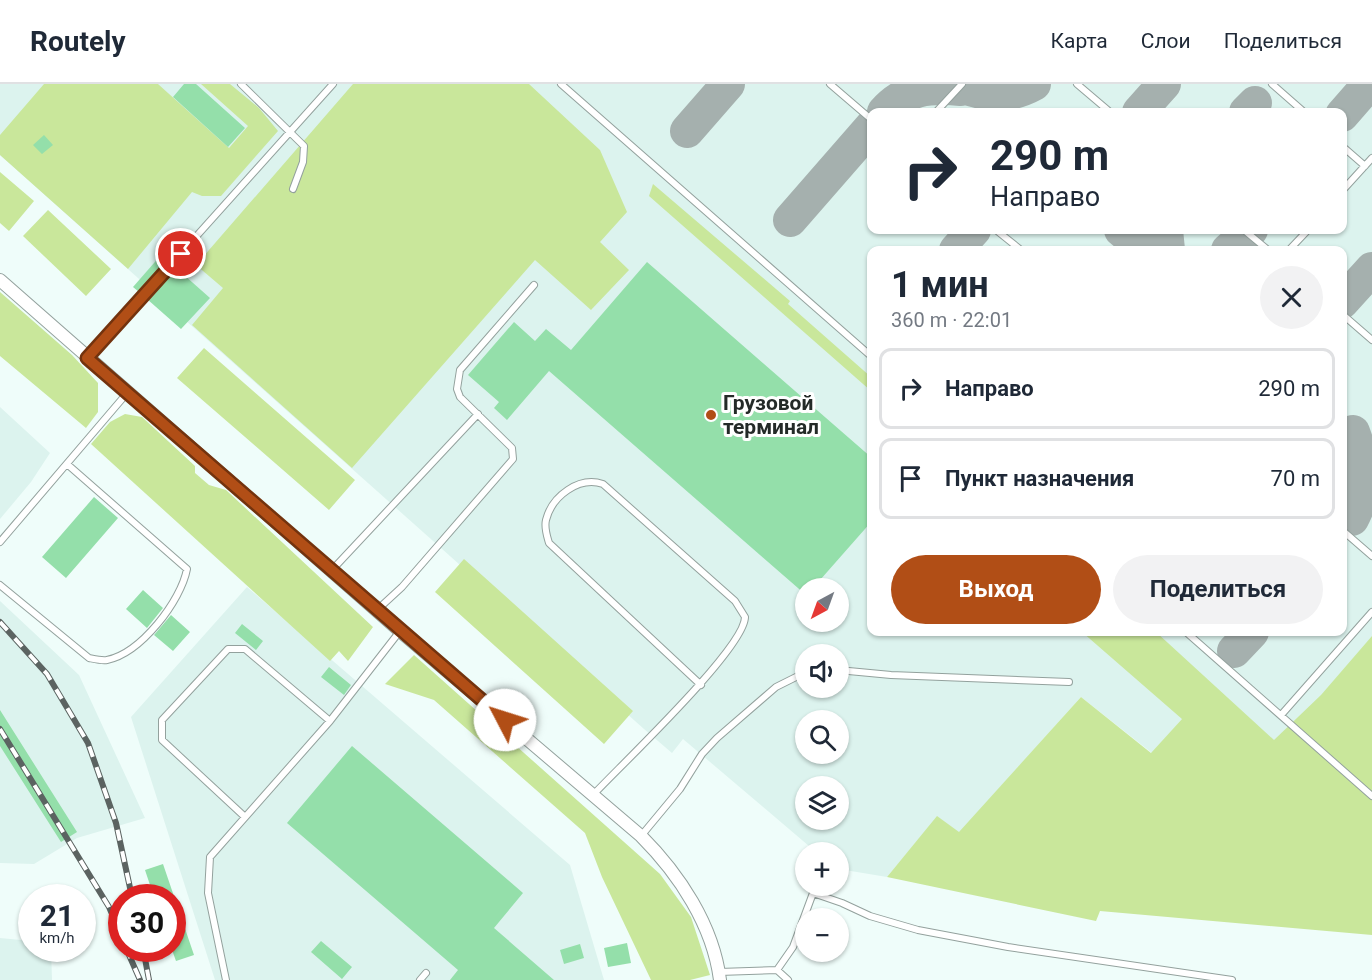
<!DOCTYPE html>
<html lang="ru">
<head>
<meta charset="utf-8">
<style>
  body { margin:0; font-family:Roboto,sans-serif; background:#f2f2f3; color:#1f2937; height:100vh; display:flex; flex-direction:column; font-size:22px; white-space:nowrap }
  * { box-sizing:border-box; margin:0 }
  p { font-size:20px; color:#747a83 }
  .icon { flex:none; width:33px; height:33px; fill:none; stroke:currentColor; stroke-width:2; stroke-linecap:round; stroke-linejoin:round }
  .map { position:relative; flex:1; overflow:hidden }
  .sheet { position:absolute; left:867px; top:162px; width:480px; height:390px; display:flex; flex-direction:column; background:#fff; border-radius:12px; box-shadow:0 2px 4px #0004 }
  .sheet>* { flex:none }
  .guide { position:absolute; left:867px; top:24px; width:480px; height:126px; border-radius:12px; box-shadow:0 2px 4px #0004; background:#fff; color:#1f2937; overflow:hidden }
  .needle { width:39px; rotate:221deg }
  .controls { position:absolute; left:795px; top:494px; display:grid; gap:12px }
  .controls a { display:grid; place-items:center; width:54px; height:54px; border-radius:50%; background:#fff; box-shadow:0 2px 4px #0004; font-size:30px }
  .speed { position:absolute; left:18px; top:800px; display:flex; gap:12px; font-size:30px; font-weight:700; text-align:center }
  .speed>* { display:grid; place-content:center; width:78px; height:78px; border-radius:50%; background:#fff; box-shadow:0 2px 4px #0004; line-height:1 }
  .speed small { font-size:15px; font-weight:400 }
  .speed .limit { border:9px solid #d22; background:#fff; color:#111 }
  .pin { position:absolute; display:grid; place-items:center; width:51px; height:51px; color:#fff; margin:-26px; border:3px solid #fff; border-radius:50%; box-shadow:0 2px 6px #0007 }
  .me { position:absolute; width:66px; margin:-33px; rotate:310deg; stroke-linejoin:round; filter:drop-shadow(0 0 4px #0008) }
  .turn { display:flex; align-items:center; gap:21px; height:126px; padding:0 24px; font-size:27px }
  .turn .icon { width:78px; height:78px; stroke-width:2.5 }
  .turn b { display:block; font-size:42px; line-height:51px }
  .round { display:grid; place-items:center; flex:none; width:63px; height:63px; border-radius:32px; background:#f2f2f3 }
  .overview { display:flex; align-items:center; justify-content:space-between; height:102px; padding:0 24px }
  h1 { font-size:36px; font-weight:700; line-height:45px }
  .action { display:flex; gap:12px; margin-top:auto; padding:12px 24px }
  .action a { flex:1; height:69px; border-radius:36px; background:#b14e16; color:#fff; font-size:24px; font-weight:700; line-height:69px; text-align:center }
  .action a+a { background:#f2f2f3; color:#1f2937 }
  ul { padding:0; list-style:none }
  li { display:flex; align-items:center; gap:18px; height:81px; margin:0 12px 9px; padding:0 12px; border:3px solid #e0e1e3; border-radius:12px }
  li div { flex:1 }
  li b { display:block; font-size:22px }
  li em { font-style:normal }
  header { display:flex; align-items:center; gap:36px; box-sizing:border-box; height:84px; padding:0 30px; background:#fff; border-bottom:2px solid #e0e1e3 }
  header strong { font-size:28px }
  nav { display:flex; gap:33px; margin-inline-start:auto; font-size:21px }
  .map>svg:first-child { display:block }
</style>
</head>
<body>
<header>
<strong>Routely</strong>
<nav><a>Карта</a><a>Слои</a><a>Поделиться</a></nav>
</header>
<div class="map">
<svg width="1372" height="896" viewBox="0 0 1372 896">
  <rect width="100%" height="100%" fill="#effdfa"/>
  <path fill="#dcf3ee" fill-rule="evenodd" d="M0 0H1372V768L1198 617 1152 669 1081 613 959 749 937 733 887 793 839 785 838 768H816L683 655 672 669 644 645 0 71ZM872 28H1342V146H872ZM872 166H1342V548H872ZM806 504H838V537H806ZM806 570H838V603H806ZM806 636H838V669H806ZM806 702H838V735H806Z
    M0 323 50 369 31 398 0 435Z
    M247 503 570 781 604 896H215L131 633Z
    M0 517 79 591 145 734 77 754 34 780 0 779Z
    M0 854 31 857 32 864H51L52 896H0Z"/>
  <path fill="#c9e79b" d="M44 0H158L229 64 248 42 201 0H230L259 24 278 47 221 112H202L192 108 128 185 0 71V51Z
    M353 0H529L600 66 627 128 600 158 629 186 591 226 535 176 352 384 192 241 223 204 196 181Z
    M0 88 34 117 9 147 0 139Z
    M653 100 790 217 788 220 871 293V307L649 112Z
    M48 126 111 185 86 212 23 152Z
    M0 208 72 271 98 299V328L86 344 0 272Z
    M204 264 355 396 329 426 177 294Z
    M125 330 142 333 195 382V389L209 401 226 406 373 543 348 577 339 567 330 577 91 360 110 338Z
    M464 475 633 627 604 660 435 508Z
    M1082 548H1156L1274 656 1321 611 1372 552V851L1100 827 1096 837 887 793 937 732 959 748 1081 613 1151 669 1182 635Z
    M414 571 660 790 691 833 710 891 690 896H651L602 793 585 749 434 616 385 600Z"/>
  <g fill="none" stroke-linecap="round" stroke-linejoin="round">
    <path stroke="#a5b0ae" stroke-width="34" d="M957 1C985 11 1007 15 1034 0
      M884 28C905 4 930 2 961 5
      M1139 28 1164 0
      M1246 28 1255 19
      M1342 31 1369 0
      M687 47 728 0
      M790 136 872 42
      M1121 146 1145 166
      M1166 146 1168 166
      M956 166 974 146
      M1228 166 1251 146
      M1342 218 1372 185
      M1352 435C1368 406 1364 377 1353 348
      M1234 567 1252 548"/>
  </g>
  <path fill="#94dfaa" d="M184 0H196L245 44 228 63 173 13Z
    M44 51 53 61 42 70 33 61Z
    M161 171 167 177 139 208 133 203Z
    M647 178 872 374V437L813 504H806V511L549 287 507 336 494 324 499 318 468 291 514 238 535 257 546 245 571 266Z
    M175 183 210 214 181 245 147 215Z
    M94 413 118 434 66 494 42 473Z
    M143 506 163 524 147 544 126 525Z
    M171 531 190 548 173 567 154 551Z
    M242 540 263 557 256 566 235 549Z
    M329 583 351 601 344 611 321 593Z
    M0 626 77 748 61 758 0 662Z
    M352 662 523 809 494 844 554 896H450L458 886 287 739Z
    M163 780 194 871 176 877 172 866V813H154L145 786Z
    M321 857 352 883 342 895 311 868Z
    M627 859 631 879 608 883 604 864Z
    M580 860 584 874 564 880 560 866Z"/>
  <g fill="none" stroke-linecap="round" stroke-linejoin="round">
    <defs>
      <path id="service" d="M241 0 304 62 303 78 293 105
        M561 0 872 273
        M830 0 872 36
        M1077 0 1110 28
        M1272 0 1304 28
        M936 28 962 0
        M1342 62 1365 82
        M1342 107 1372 74
        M996 146 1021 166
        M1244 146 1268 166
        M1289 166 1308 146
        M1342 230 1372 256
        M88 273 333 0
        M1342 446 1372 472
        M0 458 128 308
        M332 486 478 330
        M0 501 89 574C94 575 102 577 107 576 141 569 181 517 187 485L67 380
        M377 526 402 503 513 375 512 364 460 313 457 305 460 286 534 201
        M1186 548 1372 712
        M838 586 891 591 1069 598
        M1282 630 1372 528
        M593 711C621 681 745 564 745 533L735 517 603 400C579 392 552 412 546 436 544 444 547 452 549 459L701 601
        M245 733 162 656V636L228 565H245L330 637
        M641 752 680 705 702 670 717 654 776 603 806 588
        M777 886 788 896
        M719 888 777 886 793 863 813 809 842 819 870 832 918 846 1008 863 1232 896
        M226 896 208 809 210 773 330 637 400 547
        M420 896 426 889"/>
      <path id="minor" d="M0 196 400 547 641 752C679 790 713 841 720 896"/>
    </defs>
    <use href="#service" stroke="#93a19d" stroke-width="8"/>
    <use href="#minor" stroke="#93a19d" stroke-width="14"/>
    <use href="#service" stroke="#fff" stroke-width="6"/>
    <use href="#minor" stroke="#fff" stroke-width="12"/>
    <defs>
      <path id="rail" d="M0 538 47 590 88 659 116 739 132 813
        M0 645 109 823 122 853
        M126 864 140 896
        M143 864 149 896"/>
    </defs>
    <use href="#rail" stroke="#5b6361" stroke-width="6"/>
    <use href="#rail" stroke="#fff" stroke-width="4" stroke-dasharray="11" stroke-linecap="butt"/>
  </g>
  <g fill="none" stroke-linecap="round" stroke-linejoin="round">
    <defs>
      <path id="route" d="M181 170 87 274 505 636"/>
    </defs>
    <use href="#route" stroke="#73330e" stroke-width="15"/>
    <use href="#route" stroke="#b14e16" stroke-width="10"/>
  </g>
  <circle fill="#b14e16" stroke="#fff" stroke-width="2" cx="711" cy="331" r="6"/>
  <g text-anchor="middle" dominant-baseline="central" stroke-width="6" stroke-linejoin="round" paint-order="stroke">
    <g font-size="21" font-weight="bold" fill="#242a28" stroke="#fff" text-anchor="start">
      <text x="723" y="319">Грузовой<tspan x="723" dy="24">терминал</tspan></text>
    </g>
  </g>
</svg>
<div class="controls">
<a><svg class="needle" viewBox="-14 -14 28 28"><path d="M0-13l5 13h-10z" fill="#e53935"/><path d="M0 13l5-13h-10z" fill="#747a83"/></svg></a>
<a><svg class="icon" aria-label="sound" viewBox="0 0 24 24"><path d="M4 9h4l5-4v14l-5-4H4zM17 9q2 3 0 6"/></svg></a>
<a><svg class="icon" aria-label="search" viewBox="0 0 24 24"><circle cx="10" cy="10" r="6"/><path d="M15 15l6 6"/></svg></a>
<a><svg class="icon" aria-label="layers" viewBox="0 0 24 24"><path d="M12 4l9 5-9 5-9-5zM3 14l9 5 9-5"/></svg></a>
<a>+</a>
<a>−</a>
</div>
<div class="speed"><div>21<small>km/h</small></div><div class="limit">30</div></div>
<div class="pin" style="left:181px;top:170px;background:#d93025"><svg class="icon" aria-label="arrive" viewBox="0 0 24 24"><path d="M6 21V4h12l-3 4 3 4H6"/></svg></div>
<svg class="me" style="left:505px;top:636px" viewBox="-20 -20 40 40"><circle r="19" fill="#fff"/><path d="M0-13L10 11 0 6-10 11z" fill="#b14e16"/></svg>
<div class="guide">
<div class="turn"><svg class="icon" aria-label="right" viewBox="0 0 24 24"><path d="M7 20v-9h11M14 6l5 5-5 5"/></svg><div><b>290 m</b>Направо</div></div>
</div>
<section class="sheet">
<div class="overview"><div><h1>1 мин</h1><p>360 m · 22:01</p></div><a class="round"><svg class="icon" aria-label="close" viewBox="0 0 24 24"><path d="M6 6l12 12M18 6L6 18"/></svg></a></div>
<ul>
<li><svg class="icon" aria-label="right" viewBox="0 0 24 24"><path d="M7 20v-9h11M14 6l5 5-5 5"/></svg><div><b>Направо</b></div><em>290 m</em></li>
<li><svg class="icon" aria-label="arrive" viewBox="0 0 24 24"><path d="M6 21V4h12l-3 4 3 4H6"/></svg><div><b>Пункт назначения</b></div><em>70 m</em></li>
</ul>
<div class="action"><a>Выход</a><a>Поделиться</a></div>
</section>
</div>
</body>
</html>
